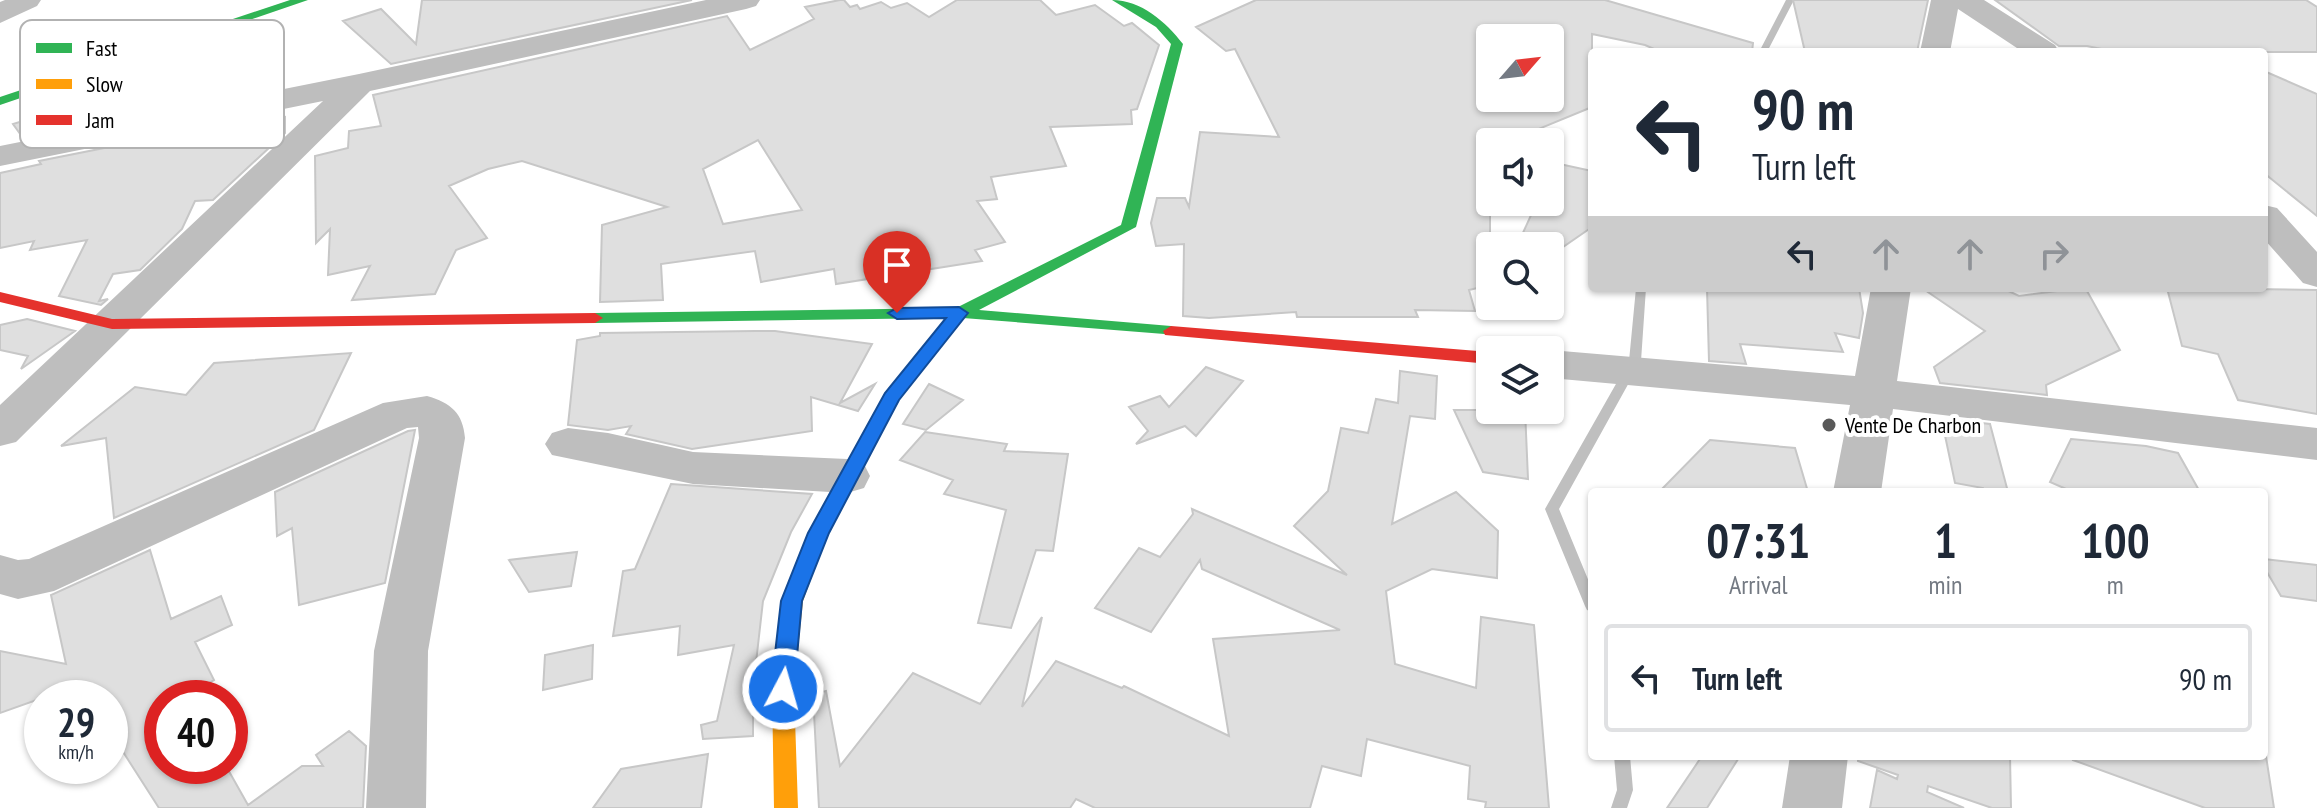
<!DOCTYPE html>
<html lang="en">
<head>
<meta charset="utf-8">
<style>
  body { margin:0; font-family:"PT Sans Narrow",sans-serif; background:#f6f6f7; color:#1f2937; height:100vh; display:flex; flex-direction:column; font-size:30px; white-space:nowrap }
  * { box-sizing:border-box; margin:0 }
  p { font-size:26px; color:#747a83 }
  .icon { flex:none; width:44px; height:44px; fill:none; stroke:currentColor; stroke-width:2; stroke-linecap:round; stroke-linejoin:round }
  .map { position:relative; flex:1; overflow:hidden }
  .panel { position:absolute; left:1588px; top:488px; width:680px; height:272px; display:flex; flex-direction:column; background:#fff; border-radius:8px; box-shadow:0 2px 6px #0004 }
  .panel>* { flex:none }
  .top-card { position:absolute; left:1588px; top:48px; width:680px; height:244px; border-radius:8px; box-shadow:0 2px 6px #0004; background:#fff; color:#1f2937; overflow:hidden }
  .needle { width:52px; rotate:62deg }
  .fabs { position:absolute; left:1476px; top:24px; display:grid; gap:16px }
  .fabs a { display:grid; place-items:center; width:88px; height:88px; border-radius:8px; background:#fff; box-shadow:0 2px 6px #0004; font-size:40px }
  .speed { position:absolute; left:24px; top:680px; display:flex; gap:16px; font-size:40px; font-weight:700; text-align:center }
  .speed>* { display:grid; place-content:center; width:104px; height:104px; border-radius:50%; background:#fff; box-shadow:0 2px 6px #0004; line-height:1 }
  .speed small { font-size:20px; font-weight:400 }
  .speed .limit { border:12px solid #d22; background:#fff; color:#111 }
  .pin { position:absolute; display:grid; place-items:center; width:68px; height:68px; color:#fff; margin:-82px -34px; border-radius:50% 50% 50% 0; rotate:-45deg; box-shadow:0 0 8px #0007 }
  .pin .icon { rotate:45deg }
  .me { position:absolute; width:88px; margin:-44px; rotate:6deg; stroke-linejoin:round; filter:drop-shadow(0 0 6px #0008) }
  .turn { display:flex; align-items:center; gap:28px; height:168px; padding:0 32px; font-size:36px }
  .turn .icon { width:104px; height:104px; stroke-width:2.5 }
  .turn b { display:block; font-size:56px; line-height:68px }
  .lanes { display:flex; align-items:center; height:76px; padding:0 32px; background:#0003; justify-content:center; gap:40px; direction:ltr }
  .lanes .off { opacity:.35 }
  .eta { display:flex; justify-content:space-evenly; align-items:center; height:136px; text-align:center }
  .eta b { font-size:48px; font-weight:700; line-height:56px }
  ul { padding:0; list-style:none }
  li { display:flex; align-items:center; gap:24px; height:108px; margin:0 16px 12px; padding:0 16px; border:4px solid #e0e1e3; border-radius:8px }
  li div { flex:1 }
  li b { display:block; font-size:30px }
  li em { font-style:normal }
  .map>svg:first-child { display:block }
</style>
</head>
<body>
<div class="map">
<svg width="2317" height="808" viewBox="0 0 2317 808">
  <rect width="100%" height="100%" fill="#fff"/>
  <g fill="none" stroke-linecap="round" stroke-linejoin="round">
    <path fill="#bfbfbf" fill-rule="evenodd" d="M1786 0H1794L1767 52H1759Z
      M1636 288H1646L1641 361 1559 509 1592 589V612L1587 610 1585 606 1545 509 1629 361Z
      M1614 756H1630L1633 790 1627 808H1611L1617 790Z"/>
  </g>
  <path fill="#dfdfdf" stroke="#c7c7c7" stroke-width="2" fill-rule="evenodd" d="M422 0H692L391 64 343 21 381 9 416 44Z
    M840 0H844L850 7 857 5 860 9 881 2 891 8 907 3 929 17 957 0H1040L1056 15 1095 5 1124 26 1132 23 1159 45 1137 109 1131 110 1132 124 1050 127 1066 166 991 177 997 199 977 201 1005 242 975 250 982 261 836 284 834 269 761 282 755 251 661 264 663 300 600 302 602 225 667 207 522 161 488 169 449 186 487 238 456 250 435 294 352 300 370 266 328 275 330 229 316 243 315 156 348 148 349 131 381 126 373 95 727 16 750 50 814 19 805 7ZM758 140 802 210 723 224 703 169Z
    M1256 0H1605L1753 43 1752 52H1661L1645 45 1592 34V107L1507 142H1490V285L1469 290 1475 311 1415 310 1418 317H1297L1296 312 1209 318 1183 316 1184 244 1156 246 1151 223 1157 198H1185L1189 207 1200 132 1279 137 1235 49 1226 51 1196 27ZM1490 38H1550V98H1490Z
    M1793 0H1928L1917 52H1805Z
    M1995 0H2306L2317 7V52H2116L2087 46H2059Z
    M244 52 239 95 23 138 13 124Z
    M2264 71 2317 94V216L2264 173Z
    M285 117V133L213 200 195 201 182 229 140 270 113 274 99 301 108 299 101 305 59 296 87 240 30 250 34 241 0 248V173L41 164 39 161 235 122V127Z
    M1555 163 1592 171V227L1550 256V236L1517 246 1537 202H1550V173Z
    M1707 288H1859L1863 313 1859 338 1835 333 1843 352 1740 344 1746 364 1709 361Z
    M1922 288H2002L2019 296 2065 290 2087 291 2120 350 2046 385 2047 395 1940 383 1934 367 1985 331Z
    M2167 288 2317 290V414L2238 400 2218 354 2182 346Z
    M27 319 75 331 21 369 28 356 0 350V325Z
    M755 331H775L872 344 840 403 875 384 858 411 811 397 812 431 692 449 626 434 631 426 608 430 568 425 577 340 600 336V333Z
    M351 353 314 430 114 518 106 438 61 446 135 387 186 395 214 363Z
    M1206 367 1243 381 1196 436 1185 426 1136 444 1148 431 1129 407 1160 396 1169 407Z
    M1400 371 1437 376 1435 419 1410 416 1392 524 1456 492 1498 531 1497 578 1432 569 1386 591 1395 664 1476 688 1481 617 1534 625 1549 808H1485L1486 802 1468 799 1470 766 1367 739 1361 776 1322 766 1310 808H1095L1076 799 1070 808H819L813 694 826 691 840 766 913 673 980 704 1042 617 1022 707 1056 661 1122 688 1124 686 1229 736 1213 639 1340 630 1202 569 1200 560 1151 632 1095 608 1139 548 1160 557 1193 514 1192 509 1347 575 1294 526 1328 491 1341 428 1368 433 1376 399 1398 403Z
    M929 384 963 400 926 430 903 424Z
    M1454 410H1525L1528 479 1483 472Z
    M1955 420 1990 424 2008 492H1984L1983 488 1955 483 1943 426 1959 429Z
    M415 430 385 583 299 605 292 528 277 536 275 492 408 431Z
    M925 432 1007 444 1004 451 1068 454 1053 551 1036 550 1011 628 978 623 1006 510 944 494 953 480 900 460Z
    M2071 439 2146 446 2178 453 2200 492H2073L2050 482Z
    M1710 440 1795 448 1808 492H1659Z
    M671 484 812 494 791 532 763 601 753 689V736L703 739 701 725 717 721 734 645 678 655 680 626 613 636 623 571 635 569Z
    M150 550 171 619 221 596 232 625 195 642 214 680 183 698H162V766H226L248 805 302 766H323L316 755 349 731 366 746 363 808H159L118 744 110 741V698H42L0 713V651L66 664 51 595Z
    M577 552 571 586 529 592 509 560Z
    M2264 559 2317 565V601L2281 596 2264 567Z
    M593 645 592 679 543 690 545 655Z
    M708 754 701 808H593L621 769Z
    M1702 756H1740L1707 808H1667Z
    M1858 756H2010L2011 808H1992L1928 786 1927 792 1964 808H1870L1877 770 1897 779 1898 775 1858 761Z
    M2074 756H2266L2274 808H2205L2073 760Z"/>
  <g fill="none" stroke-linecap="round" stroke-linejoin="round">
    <path fill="#bebebe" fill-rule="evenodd" d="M5 0H41L37 6 0 23V2Z
      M706 0H760L756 6 746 9 370 91 16 442 0 446V405L323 101 0 166V146L359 74Z
      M1931 0H1984L2055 45 2059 52H2023L1958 9 1950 52H1920Z
      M2264 205 2277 208 2317 252V287L2303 283 2264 239Z
      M1871 288H1911L1897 381 2317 428V460L1893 409 1881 492H1833L1850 405 1550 378V350L1855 376Z
      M427 396C451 403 463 413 465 438L428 651 426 808H366L374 651 419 438 418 427 407 428 54 591 18 599 0 594V555L18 560 29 559 383 403Z
      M568 428 608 433 693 452 847 459 864 464 870 476 864 488 847 493 693 484 552 455 545 444 552 433Z
      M1790 756H1848L1842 808H1782Z"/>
    <path fill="#30b455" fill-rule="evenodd" d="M290 0H308L0 105V97Z
      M1112 0C1141 0 1166 22 1183 44L1136 227 979 310 1171 326 1179 331 1177 335 963 318 899 400 887 420 881 422 872 416 885 393 946 318 595 323 587 318 595 313 956 308 1121 225 1171 44 1156 27Z"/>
    <path fill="#ff9f0a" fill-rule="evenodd" d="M881 410 890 416 828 533 803 601 794 689 798 808H774L772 689 781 601 808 533 872 416Z"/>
    <path fill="#e5322d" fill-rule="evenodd" d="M0 292 112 319 595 313 603 318 595 323 112 329 0 302Z
      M1171 326 1490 352V364L1165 335 1163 331Z"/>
  </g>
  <path fill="#1a73e8" stroke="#114b97" stroke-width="2" d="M959 307 968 313 899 400 829 533 802 601 794 689 791 695 783 698 775 695 771 689 781 601 808 533 885 393 946 318 897 319 888 313 897 308Z"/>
  <circle fill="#595959" stroke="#fff" stroke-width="3" cx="1829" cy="425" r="8"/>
  <g text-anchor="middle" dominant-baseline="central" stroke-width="8" stroke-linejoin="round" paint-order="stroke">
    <g font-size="22" fill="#000" stroke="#fff" text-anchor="start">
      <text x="1845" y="425">Vente De Charbon</text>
    </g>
  </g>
  <rect x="20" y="20" width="264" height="128" rx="12" fill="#fff" stroke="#b2b2b2" stroke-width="2"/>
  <rect x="36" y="43" width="36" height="10" fill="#30b455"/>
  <rect x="36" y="79" width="36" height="10" fill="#ff9f0a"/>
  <rect x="36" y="115" width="36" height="10" fill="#e5322d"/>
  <g font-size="22" fill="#000">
    <text x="86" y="56">Fast</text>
    <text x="86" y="92">Slow</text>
    <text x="86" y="128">Jam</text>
  </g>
</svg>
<div class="fabs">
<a><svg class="needle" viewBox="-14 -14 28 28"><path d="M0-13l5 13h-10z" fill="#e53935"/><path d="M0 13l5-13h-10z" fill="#747a83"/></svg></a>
<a><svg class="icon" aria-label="sound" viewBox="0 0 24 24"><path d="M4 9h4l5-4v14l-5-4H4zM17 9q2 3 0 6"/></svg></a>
<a><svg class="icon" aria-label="search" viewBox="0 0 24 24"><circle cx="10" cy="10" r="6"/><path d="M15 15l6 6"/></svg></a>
<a><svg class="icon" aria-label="layers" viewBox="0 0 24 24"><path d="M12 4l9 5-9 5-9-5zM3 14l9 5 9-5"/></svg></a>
</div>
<div class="speed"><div>29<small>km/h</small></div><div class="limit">40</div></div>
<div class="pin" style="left:897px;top:313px;background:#d93025"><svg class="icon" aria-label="arrive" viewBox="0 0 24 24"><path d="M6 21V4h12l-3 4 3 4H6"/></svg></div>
<svg class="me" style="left:783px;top:689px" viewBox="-20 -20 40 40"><circle r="17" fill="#1a73e8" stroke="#fff" stroke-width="3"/><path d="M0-11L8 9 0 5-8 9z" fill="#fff"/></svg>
<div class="top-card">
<div class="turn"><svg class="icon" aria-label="left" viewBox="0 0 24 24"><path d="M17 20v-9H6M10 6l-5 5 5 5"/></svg><div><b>90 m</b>Turn left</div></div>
<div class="lanes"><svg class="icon" aria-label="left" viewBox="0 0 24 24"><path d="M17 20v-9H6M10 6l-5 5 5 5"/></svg><svg class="icon off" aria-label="ahead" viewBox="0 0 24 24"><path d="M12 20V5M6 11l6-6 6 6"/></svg><svg class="icon off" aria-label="ahead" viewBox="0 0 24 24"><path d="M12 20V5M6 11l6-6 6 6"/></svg><svg class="icon off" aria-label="right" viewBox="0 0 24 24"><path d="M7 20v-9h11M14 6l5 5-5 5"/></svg></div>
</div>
<section class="panel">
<div class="eta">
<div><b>07:31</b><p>Arrival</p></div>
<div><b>1</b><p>min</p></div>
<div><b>100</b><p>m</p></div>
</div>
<ul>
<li><svg class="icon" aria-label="left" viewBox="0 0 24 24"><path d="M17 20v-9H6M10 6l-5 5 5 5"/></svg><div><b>Turn left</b></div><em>90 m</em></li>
</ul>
</section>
</div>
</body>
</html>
